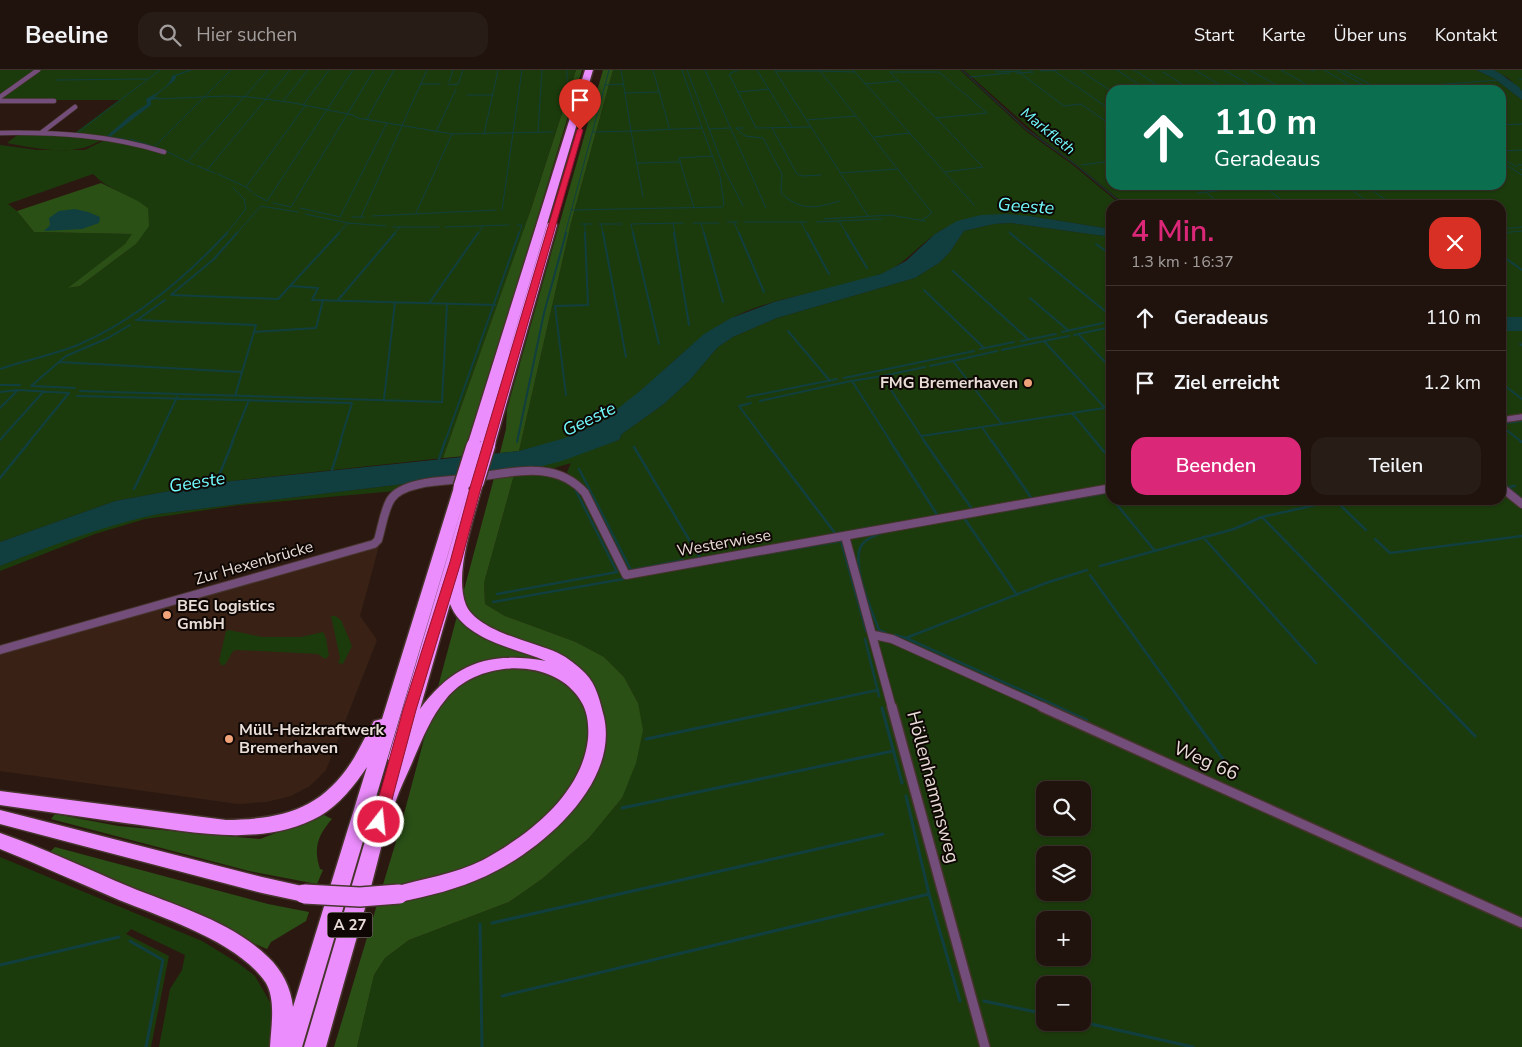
<!DOCTYPE html>
<html lang="de">
<head>
<meta charset="utf-8">
<style>
  body { margin:0; font-family:"Nunito Sans",sans-serif; background:#281c16; color:#f1f3f6; height:100vh; display:flex; flex-direction:column; font-size:19px; white-space:nowrap }
  * { box-sizing:border-box; margin:0 }
  p { font-size:16px; color:#a29e9d }
  .icon { flex:none; width:28px; height:28px; fill:none; stroke:currentColor; stroke-width:2; stroke-linecap:round; stroke-linejoin:round }
  .map { position:relative; flex:1; overflow:hidden }
  .sheet { position:absolute; left:1106px; top:130px; width:400px; height:305px; display:flex; flex-direction:column; background:#20130d; border-radius:15px; box-shadow:0 1px 4px #0004,0 0 0 1px #3d322e }
  .sheet>* { flex:none }
  .guide { position:absolute; left:1106px; top:15px; width:400px; height:105px; border-radius:15px; box-shadow:0 1px 4px #0004,0 0 0 1px #3d322e; background:#0b6e4f; color:#fff; overflow:hidden }
  .tools { position:absolute; left:1036px; top:711px; display:grid; gap:10px }
  .tools a { display:grid; place-items:center; width:55px; height:55px; border-radius:10px; background:#20130d; box-shadow:0 1px 4px #0004,0 0 0 1px #3d322e; font-size:25px }
  .pin { position:absolute; display:grid; place-items:center; width:42px; height:42px; color:#fff; margin:-51px -21px; border-radius:50% 50% 50% 0; rotate:-45deg; box-shadow:0 0 5px #0007 }
  .pin .icon { rotate:45deg }
  .me { position:absolute; width:55px; margin:-28px; rotate:16deg; stroke-linejoin:round; filter:drop-shadow(0 0 4px #0008) }
  .turn { display:flex; align-items:center; gap:18px; height:105px; padding:0 25px; font-size:22px }
  .turn .icon { width:65px; height:65px; stroke-width:2.5 }
  .turn b { display:block; font-size:35px; line-height:42px }
  .round { display:grid; place-items:center; flex:none; width:52px; height:52px; border-radius:15px; background:#281c16 }
  .overview { display:flex; align-items:center; justify-content:space-between; height:85px; padding:0 25px }
  h1 { font-size:30px; font-weight:600; line-height:38px; color:#db2777 }
  .action { display:flex; gap:10px; margin-top:auto; padding:10px 25px }
  .action a { flex:1; height:58px; border-radius:15px; background:#db2777; color:#fff; font-size:20px; font-weight:600; line-height:58px; text-align:center }
  .action a+a { background:#281c16; color:#f1f3f6 }
  ul { padding:0; list-style:none }
  li { display:flex; align-items:center; gap:15px; height:65px; padding:0 25px; border-top:1px solid #3d322e }
  li div { flex:1 }
  li b { display:block; font-size:19px }
  li em { font-style:normal }
  header { display:flex; align-items:center; gap:30px; box-sizing:border-box; height:70px; padding:0 25px; background:#20130d; border-bottom:1px solid #3d322e }
  header strong { font-size:24px }
  nav { display:flex; gap:28px; margin-inline-start:auto; font-size:18px }
  .search { width:350px; height:45px; background:#281c16; display:flex; align-items:center; gap:12px; box-sizing:border-box; padding:0 18px; border-radius:15px; color:#a29e9d; font-size:19px }
  .map>svg:first-child { display:block }
</style>
</head>
<body>
<header>
<strong>Beeline</strong>
<div class="search"><svg class="icon" aria-label="search" viewBox="0 0 24 24"><circle cx="10" cy="10" r="6"/><path d="M15 15l6 6"/></svg>Hier suchen</div>
<nav><a>Start</a><a>Karte</a><a>Über uns</a><a>Kontakt</a></nav>
</header>
<div class="map">
<svg width="1522" height="977" viewBox="0 0 1522 977">
  <rect width="100%" height="100%" fill="#2b1911"/>
  <path fill="#392115" d="M379 476 360 546 377 570 326 700 310 716 291 726 266 732 238 734 0 701V584L232 516Z"/>
  <path fill="#1c3b0c" fill-rule="evenodd" d="M0 0H576L526 154 443 388 213 413 115 431 0 472V75L37 80H85L107 69 104 68C77 88 39 79 7 73L20 63 72 65 119 30H0L4 23H0ZM93 104C108 120 130 125 148 138L136 174 80 216 69 218 125 174 133 164 34 162 17 141 8 134Z
    M613 0H960L1027 62 1073 95 1121 135H1111V159L1030 146 945 158C921 171 908 193 881 204 833 222 773 225 728 250 680 277 647 323 601 352 577 367 547 374 519 381L571 153Z
    M964 0H1476L1495 9 1522 30V247H1501V135H1126L1077 95 1042 69ZM1111 20H1501V115H1111Z
    M1494 0H1522V21L1508 8Z
    M1011 153 1111 167V430H1501V419L1522 436V977H357L374 905 385 888 409 870 509 832 542 809 589 768 622 728 638 633 624 607 604 587 576 572 505 546 485 534 484 513 514 405 531 404 565 408 571 406 567 402 571 393 548 400H534L395 421 240 435 145 449 95 464 0 501V496L50 476 115 453 158 444 534 398 619 370 622 364 664 334 689 311 718 277 733 267 777 248 915 208 939 193 950 182 964 161 994 154ZM1045 720H1082V758H1045ZM1045 785H1082V822H1045ZM1045 850H1082V888H1045ZM1045 915H1082V952H1045Z
    M1501 261H1522V432L1501 415Z
    M331 546H335L341 550 352 576 343 594 338 593 340 588Z
    M229 560 262 567H301L323 562 326 568 329 586 325 589 318 584 237 580 233 581 225 595H221L219 591 226 561Z
    M0 787 202 871 238 893 255 906 271 934 273 954 270 977H159L170 919 182 900 185 885 131 859 126 864 169 886 151 977H0Z"/>
  <path fill="#2a5016" d="M576 0H582L465 386 443 388 531 139Z
    M603 0H613L571 153 519 381 500 383 506 359 507 339Z
    M101 113 138 131 148 138 149 156 136 174 80 216 68 218 125 174 132 164 34 162 17 141Z
    M514 405 484 513 485 534 505 546 576 572 604 587 624 607 638 633 643 660 636 693 622 728 589 768 542 809 509 832 409 870 385 888 374 905 357 977H334L401 755 494 408Z
    M55 744 118 756 260 769 324 745 332 749C318 765 313 778 320 799L323 800 317 814 249 801 51 749Z
    M55 777 268 834 309 842 306 851 271 872 267 879 47 785Z"/>
  <path fill="#113f3f" d="M189 0H192L176 6 175 10 154 27 162 28 151 30V35L110 67 107 66 132 44 147 34 146 29C155 24 170 17 172 6Z
    M1476 0H1494L1501 4 1519 17 1522 21V30L1495 9Z
    M75 139 88 142 100 147 99 153 82 159 44 161 50 155 49 148 59 141Z
    M1006 144 1030 146 1111 159V167L1011 153 994 154 964 161 950 182 939 193 915 208 777 248 733 267 718 277 689 311 664 334 622 364 619 370 562 391 534 398 158 444C103 456 52 475 0 496V472L115 431 213 413 519 381 565 368 601 352 640 321 704 264 731 248 774 232 881 204 906 191 935 164 957 151 981 145Z
    M1501 247H1522V261H1501Z"/>
  <g fill="none" stroke-linecap="round" stroke-linejoin="round">
    <path stroke="#113f3f" stroke-width="1" d="M567 0V11
      M621 0 625 23
      M653 0 670 60
      M687 0 725 101 743 136
      M705 0 766 138
      M738 0 729 4 756 58 811 57 775 1H820
      M757 0 792 57
      M853 0 974 135
      M962 0 1026 59 1076 95 1124 135
      M995 0 997 2 1021 1
      M1028 0H1031
      M1053 0 1111 40
      M1080 0 1111 21
      M1117 0 1147 20
      M1134 0 1165 20
      M1195 0 1228 20
      M1224 0 1259 20
      M1250 0 1285 20
      M1281 0 1316 20 1347 18
      M1311 0 1314 1
      M1324 0 1348 14
      M1337 0 1367 17 1353 18
      M1343 0 1379 19 1499 10
      M1040 1 1058 0
      M855 2 820 1 856 46
      M890 2H939L987 43 936 48Z
      M1163 2 1191 20
      M1016 3 1034 2
      M1020 3 1064 36 1081 34 1111 55
      M970 7 1010 3
      M1519 9H1522
      M56 10 147 9
      M449 12 453 0
      M420 14H440
      M865 14 898 11
      M448 15 458 14 463 0
      M605 15 623 14
      M1370 18 1374 20
      M738 22 769 19
      M467 25H493
      M158 29 226 26 250 27 294 33 353 45 358 48 452 64 553 62
      M284 30 308 0
      M303 35 329 0
      M936 48 983 97 945 102
      M367 49 394 0
      M807 50 856 46 932 143 922 150
      M1501 55 1522 54
      M811 57 868 146
      M736 58 745 66 763 68 782 104 781 123C802 142 815 138 840 131
      M736 58H743
      M772 58 797 104 803 106 821 105
      M709 59 730 58
      M436 62 456 19
      M538 62 542 0
      M593 62 631 61 625 23 659 22
      M77 63 160 0
      M484 64 498 0
      M104 66 125 69
      M874 67 910 63
      M130 69 159 78
      M155 76 231 0
      M164 80 194 95
      M1501 81 1522 80
      M1501 88 1517 97
      M188 91 268 0
      M637 93 680 92
      M1082 95 1111 91
      M1518 95H1522
      M197 96 215 103
      M1501 97 1508 96 1522 105
      M1520 99 1522 100
      M207 100 290 0
      M841 103 897 99
      M218 104 246 117
      M1197 115 1202 119 1231 117
      M1345 115 1372 135
      M1365 115 1393 135
      M1238 116 1249 115
      M1266 117 1289 115
      M1242 119 1265 117 1288 135
      M252 122 246 117 305 36
      M1206 122 1221 135
      M1197 123 1236 119
      M254 124 267 131 353 0
      M643 127 631 61 702 58 682 0
      M273 133 291 137 374 0
      M300 138 340 147 387 53
      M694 138 679 88 713 86
      M502 140 522 0
      M571 140 722 137 724 135 720 106 702 58
      M416 143 452 64
      M305 144 348 153 386 156
      M372 146 496 140
      M352 147H364
      M361 147 427 0
      M824 149 890 145 925 151
      M839 151 847 164
      M727 152H738
      M734 152 739 164
      M744 152H807
      M801 152 807 164
      M816 152 882 149
      M673 153 675 164
      M693 153H701L704 164
      M701 153H719
      M581 154H585V164
      M585 154H592
      M599 154H622
      M601 154 603 164
      M517 155H522L519 164
      M393 157H439
      M445 157 509 155
      M1501 159 1522 157
      M1008 161 1011 164
      M1501 163 1522 161
      M226 164 246 139 244 129 233 118
      M236 164 261 136 298 142
      M338 164 348 153
      M394 164 400 157
      M478 164 483 156
      M565 164 609 0
      M633 164 631 154 683 153"/>
    <path stroke="#113f3f" stroke-width="2" d="M603 163 626 287
      M633 163 659 274
      M674 163 689 255
      M704 163 723 232
      M739 163 764 222
      M807 163 829 204
      M846 163 867 198
      M1010 163 1111 246
      M1501 163H1506
      M1096 174 1111 185
      M1501 185 1522 200
      M953 201 1028 269
      M290 216 318 218 312 230 495 235
      M924 220 984 278
      M172 224 214 189 237 163
      M171 225 278 229 339 163
      M1030 228 1069 261
      M338 230 395 163
      M430 232 478 163
      M136 250 256 255 235 326
      M137 250 165 230
      M788 261 830 311
      M254 262 316 258 323 230
      M1062 262 1103 253
      M1078 264 1111 257
      M1074 265 1078 264 1111 298
      M1021 271 1056 264
      M1044 271 1069 266
      M1520 274 1522 275
      M980 279 1014 272
      M1002 280 1044 271 1105 338
      M953 291 997 281
      M59 292 241 302
      M930 296 953 291 1002 354
      M0 299C26 290 54 285 80 274 137 249 185 208 227 163
      M882 306 925 297
      M844 308 974 281
      M1501 313 1522 329
      M0 315H20
      M31 316 66 286 108 268 130 255
      M33 316 75 318
      M80 321 442 332 447 234
      M0 322 18 320 69 323 29 372
      M566 325 555 236 588 235 585 163
      M77 326 352 333 340 372
      M747 327 837 309
      M384 329 395 232
      M760 331 851 311
      M751 333 739 336 766 372
      M0 338 17 321
      M1501 354 1522 351
      M1501 356 1522 372
      M0 370 44 321
      M156 372 177 327
      M232 372 249 330
      M445 372 519 163
      M517 372 544 243 566 163
      M891 372 852 311 882 306 921 366
      M925 372 921 366 982 357
      M992 372 982 357 1074 343
      M1096 372 1072 343 1111 337"/>
    <path stroke="#113f3f" stroke-width="2.5" d="M765 371 835 463
      M890 371 938 446
      M924 371 972 439
      M992 371 1032 429
      M1095 371 1111 390
      M1520 371 1522 372
      M634 377 700 488
      M439 389 445 371
      M579 399 631 500 683 490
      M332 400 341 371
      M0 408 30 371
      M218 408 233 371
      M1501 412 1508 417 1515 416
      M1508 417 1522 429
      M134 419 157 371
      M1113 430 1155 481
      M1335 430 1366 460
      M1004 441 1107 423 1111 428
      M1262 447 1448 638
      M962 448H964L1017 525
      M851 461 871 457
      M885 462C877 465 866 468 861 476 851 495 872 541 879 560L886 563
      M829 465 842 462
      M1203 467 1316 593
      M1375 469 1390 483 1522 466
      M692 489 701 488
      M1100 496 1234 459 1262 447 1338 430
      M684 498 841 471 866 561
      M1090 505 1186 638
      M497 524 617 502 575 419
      M493 532 629 508
      M895 565 906 568 1061 638
      M906 568 1046 513 1087 500
      M865 569 879 626
      M793 638 878 620"/>
    <path stroke="#113f3f" stroke-width="3" d="M1058 637 1087 650
      M1185 637 1236 707
      M1447 637 1475 666
      M882 638 902 713
      M646 669 799 637
      M906 726 929 824
      M622 738 893 681
      M492 853 883 764
      M480 854 482 977
      M130 871 163 890 146 977
      M0 895 119 867
      M502 926 929 824 960 931
      M984 931 1045 944
      M1082 952 1193 977"/>
    <defs>
      <path id="minor-far3" d="M0 27 38 0
        M0 31H54
        M0 63C56 62 110 65 164 82
        M41 63 75 37"/>
      <path id="minor-far2" d="M1501 350 1522 347"/>
      <path id="minor-far1" d="M477 407C515 402 556 390 585 423L626 505 1111 418
        M1501 417 1522 434
        M845 466 892 638
        M874 565 892 569 1045 638
        M0 580 374 474 378 470C382 457 384 440 391 429 403 411 445 411 465 409"/>
      <path id="minor" d="M892 637 985 977
        M1042 637 1522 853"/>
      <path id="motorway" d="M585 0H593L499 315 547 155 548 153H556L557 155 495 374 488 378 481 374 479 379H469L467 376Z
        M476 409 483 413C475 446 453 503 466 535 477 561 533 572 558 583 568 588 577 595 585 603 597 615 600 632 604 647 619 715 540 781 486 806 458 819 429 826 399 832L392 830 389 824 392 818C422 808 454 805 483 790 529 765 582 724 588 669 589 658 588 643 582 633 556 586 477 589 446 629 431 647 423 667 414 688 408 703 400 718 395 733 385 759 379 787 372 813 357 868 341 922 326 977H304L376 734 393 695 388 689 467 420 302 977H270C271 958 276 930 266 913 239 872 163 848 119 830 79 813 40 795 0 779V763C44 778 87 799 130 817 176 836 231 851 268 887 282 900 291 918 293 937L367 697C355 715 339 735 320 746 261 779 188 761 125 753 83 747 42 741 0 735V721L226 750C283 749 322 740 354 688 361 676 367 663 374 651L382 649 454 417 461 413 468 417 471 410ZM450 534C464 570 515 578 546 591 490 581 454 593 420 639Z
        M0 740 262 807 311 818 314 824 311 830 304 832 262 823 0 754Z"/>
    </defs>
    <use href="#minor-far3" stroke="#46342d" stroke-width="5.5"/>
    <use href="#minor-far2" stroke="#46342d" stroke-width="8"/>
    <use href="#minor-far1" stroke="#46342d" stroke-width="10"/>
    <use href="#minor" stroke="#46342d" stroke-width="12"/>
    <use href="#motorway" stroke="#46342d" stroke-width="3"/>
    <use href="#minor-far3" stroke="#734e7a" stroke-width="4.5"/>
    <use href="#minor-far2" stroke="#734e7a" stroke-width="5.5"/>
    <use href="#minor-far1" stroke="#734e7a" stroke-width="8"/>
    <use href="#minor" stroke="#734e7a" stroke-width="9"/>
    <use href="#motorway" fill="#ec8dfd" fill-rule="evenodd"/>
    <defs>
      <path id="motorway-bridge-far1" d="M476 413 488 374
        M461 417 474 376"/>
      <path id="motorway-bridge" d="M304 824 360 827 399 824"/>
    </defs>
    <use href="#motorway-bridge-far1" stroke="#46342d" stroke-width="18" stroke-linecap="butt"/>
    <use href="#motorway-bridge" stroke="#46342d" stroke-width="22" stroke-linecap="butt"/>
    <use href="#motorway-bridge-far1" stroke="#ec8dfd" stroke-width="15"/>
    <use href="#motorway-bridge" stroke="#ec8dfd" stroke-width="19"/>
  </g>
  <path fill="#e11d48" stroke="#92132f" d="M580 57 583 60 482 414 461 492 416 640 386 752 384 756 379 758 374 756 372 752 403 640 450 492 471 414 577 60Z"/>
  <g fill="#f0a279" stroke="#0e0704" stroke-width="2">
    <circle cx="1028" cy="313" r="5"/>
    <circle cx="167" cy="545" r="5"/>
    <circle cx="229" cy="669" r="5"/>
  </g>
  <g text-anchor="middle" dominant-baseline="central" stroke-width="4" stroke-linejoin="round" paint-order="stroke">
    <g font-size="15" font-style="italic" fill="#71fcfe" stroke="#0e0704">
      <text transform="translate(1048 61) rotate(39)">Markfleth</text>
    </g>
    <rect fill="#0e0704" stroke="#a89d98" stroke-width="1" x="327.5" y="842.5" width="45" height="25" rx="4"/>
    <g font-size="15" font-weight="bold" fill="#eaddd7">
      <text x="350" y="855">A 27</text>
    </g>
    <g font-size="16" font-weight="bold" fill="#eaddd7" stroke="#0e0704" text-anchor="start">
      <text x="1018" y="313" text-anchor="end">FMG Bremerhaven</text>
      <text x="177" y="536">BEG logistics<tspan x="177" dy="18">GmbH</tspan></text>
      <text x="239" y="660">Müll-Heizkraftwerk<tspan x="239" dy="18">Bremerhaven</tspan></text>
    </g>
    <g font-size="16" fill="#eaddd7" stroke="#0e0704">
      <text transform="translate(724 473) rotate(-10)">Westerwiese</text>
      <text transform="translate(254 493) rotate(-16)">Zur Hexenbrücke</text>
    </g>
    <g font-size="18" font-style="italic" fill="#71fcfe" stroke="#0e0704">
      <text transform="translate(1026 136) rotate(4)">Geeste</text>
      <text transform="translate(589 349) rotate(-26)">Geeste</text>
      <text transform="translate(197 412) rotate(-9)">Geeste</text>
    </g>
    <g font-size="19" fill="#eaddd7" stroke="#0e0704">
      <text transform="translate(1206 691) rotate(24)">Weg 66</text>
      <text transform="translate(933 717) rotate(75)">Höllenhammsweg</text>
    </g>
  </g>
</svg>
<div class="tools">
<a><svg class="icon" aria-label="search" viewBox="0 0 24 24"><circle cx="10" cy="10" r="6"/><path d="M15 15l6 6"/></svg></a>
<a><svg class="icon" aria-label="layers" viewBox="0 0 24 24"><path d="M12 4l9 5-9 5-9-5zM3 14l9 5 9-5"/></svg></a>
<a>+</a>
<a>−</a>
</div>
<div class="pin" style="left:580px;top:60px;background:#d93025"><svg class="icon" aria-label="arrive" viewBox="0 0 24 24"><path d="M6 21V4h12l-3 4 3 4H6"/></svg></div>
<svg class="me" style="left:379px;top:752px" viewBox="-20 -20 40 40"><circle r="17" fill="#e11d48" stroke="#fff" stroke-width="3"/><path d="M0-11L8 9 0 5-8 9z" fill="#fff"/></svg>
<div class="guide">
<div class="turn"><svg class="icon" aria-label="ahead" viewBox="0 0 24 24"><path d="M12 20V5M6 11l6-6 6 6"/></svg><div><b>110 m</b>Geradeaus</div></div>
</div>
<section class="sheet">
<div class="overview"><div><h1>4 Min.</h1><p>1.3 km · 16:37</p></div><a class="round" style="background:#d93025;color:#fff"><svg class="icon" aria-label="close" viewBox="0 0 24 24"><path d="M6 6l12 12M18 6L6 18"/></svg></a></div>
<ul>
<li><svg class="icon" aria-label="ahead" viewBox="0 0 24 24"><path d="M12 20V5M6 11l6-6 6 6"/></svg><div><b>Geradeaus</b></div><em>110 m</em></li>
<li><svg class="icon" aria-label="arrive" viewBox="0 0 24 24"><path d="M6 21V4h12l-3 4 3 4H6"/></svg><div><b>Ziel erreicht</b></div><em>1.2 km</em></li>
</ul>
<div class="action"><a>Beenden</a><a>Teilen</a></div>
</section>
</div>
</body>
</html>
